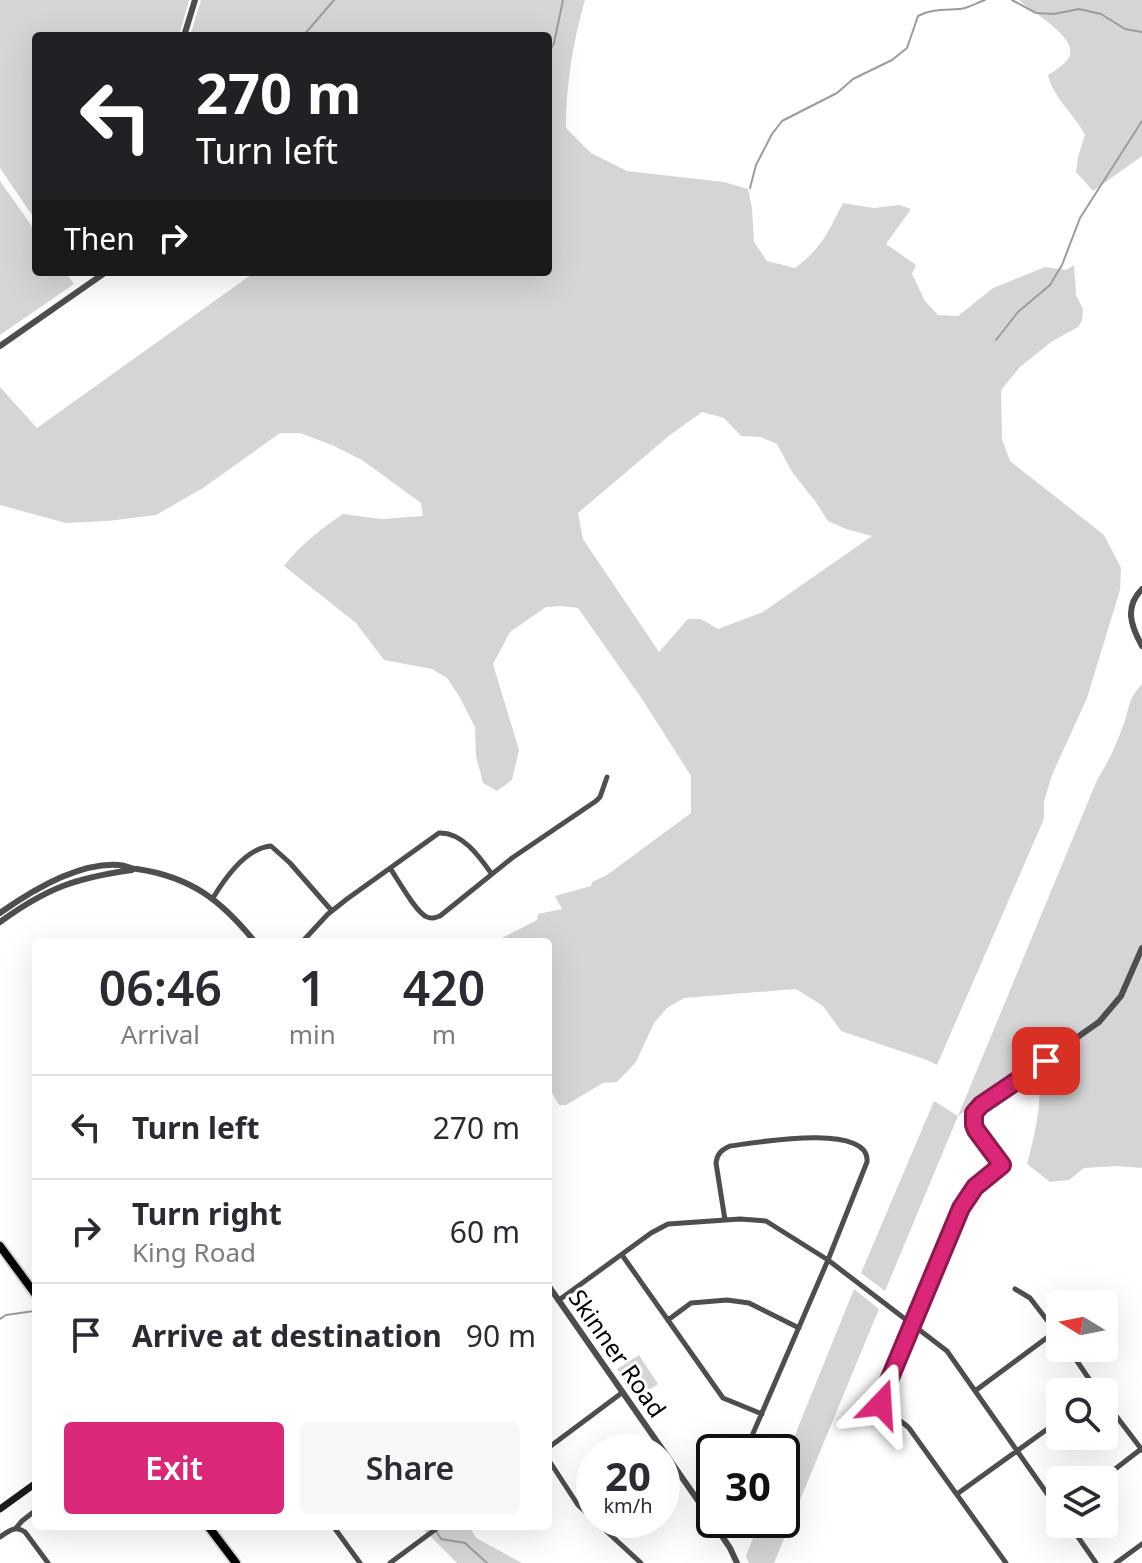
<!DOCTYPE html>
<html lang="en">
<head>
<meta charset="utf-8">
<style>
  body { margin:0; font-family:"Noto Sans",sans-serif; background:#f7f7f7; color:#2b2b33; height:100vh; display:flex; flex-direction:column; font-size:30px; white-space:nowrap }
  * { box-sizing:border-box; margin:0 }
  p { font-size:26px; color:#7c7c81 }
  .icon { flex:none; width:44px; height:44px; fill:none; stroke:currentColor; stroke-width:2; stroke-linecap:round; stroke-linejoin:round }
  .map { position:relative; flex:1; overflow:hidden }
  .drawer { position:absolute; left:32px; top:938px; width:520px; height:592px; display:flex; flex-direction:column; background:#fff; border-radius:8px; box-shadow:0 8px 32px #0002 }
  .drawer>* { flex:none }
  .hud { position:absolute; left:32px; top:32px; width:520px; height:244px; border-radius:8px; box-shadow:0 8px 32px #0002; background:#202124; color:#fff; overflow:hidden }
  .needle { width:52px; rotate:280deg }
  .fabs { position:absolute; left:1046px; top:1290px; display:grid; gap:16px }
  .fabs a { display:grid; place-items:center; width:72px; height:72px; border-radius:8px; background:#fff; box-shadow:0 8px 32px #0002; font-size:40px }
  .speed { position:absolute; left:576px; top:1434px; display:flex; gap:16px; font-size:40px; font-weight:700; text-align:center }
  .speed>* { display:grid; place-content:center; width:104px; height:104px; border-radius:50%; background:#fff; box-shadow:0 8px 32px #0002; line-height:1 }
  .speed small { font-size:20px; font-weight:400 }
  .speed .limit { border:4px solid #111; border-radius:12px; background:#fff; color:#111 }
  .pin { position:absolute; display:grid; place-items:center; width:68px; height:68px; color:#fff; margin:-34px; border-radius:16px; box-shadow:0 4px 12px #0006 }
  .me { position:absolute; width:88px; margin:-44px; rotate:20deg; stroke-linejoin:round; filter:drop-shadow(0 0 6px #0008) }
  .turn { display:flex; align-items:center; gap:28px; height:168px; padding:0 32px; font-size:36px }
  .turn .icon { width:104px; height:104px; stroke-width:2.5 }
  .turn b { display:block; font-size:56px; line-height:68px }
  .then { display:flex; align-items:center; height:76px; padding:0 32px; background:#0003; gap:16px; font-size:30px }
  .eta { display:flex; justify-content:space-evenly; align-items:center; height:136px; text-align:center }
  .eta b { font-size:48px; font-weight:600; line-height:56px }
  .action { display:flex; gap:16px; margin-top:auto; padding:16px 32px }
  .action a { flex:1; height:92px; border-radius:8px; background:#db2777; color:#fff; font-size:32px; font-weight:600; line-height:92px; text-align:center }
  .action a+a { background:#f7f7f7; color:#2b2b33 }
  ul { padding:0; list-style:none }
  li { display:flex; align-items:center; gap:24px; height:104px; padding:0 32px; border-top:2px solid #e1e1e2 }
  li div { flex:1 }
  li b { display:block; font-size:30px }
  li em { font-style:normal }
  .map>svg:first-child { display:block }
</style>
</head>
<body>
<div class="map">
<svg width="1142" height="1563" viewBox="0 0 1142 1563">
  <rect width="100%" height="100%" fill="#fff"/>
  <path fill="#d5d5d5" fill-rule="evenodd" d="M0 0H189L179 36H36V221L0 168Z
    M201 0H585C573 42 566 84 566 128L591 153 627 171 724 182 748 189 752 208 754 242 767 261 795 268C822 248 828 232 843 203L874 208 899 205 911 209 886 244 916 265 912 274 925 301 938 315 958 316 993 288 1045 267 1066 270 1074 265 1076 295 1083 309 1082 321 1078 327 1051 342 1020 367 1001 390 1002 439 1010 461 1104 535 1121 568 1120 590 1087 698 1052 775 1044 802V819L937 1065 927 1060 841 1031 823 1006 796 989 684 998 667 1008 654 1023 636 1062 617 1082 603 1083 566 1105H559L548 1086V942H494L537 920 538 914 562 909 555 896 591 886 592 882 607 875 691 813V776L642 699 578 608 561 606 546 607 510 632 493 664 519 750 512 780 497 791 483 783 476 756 475 727 459 696 447 678 432 669 384 660 356 623 284 566C300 545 322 528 343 514L382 519 423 516 421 503 362 460 332 445 300 433H280L203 488 156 515 108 521 66 523 0 505V387L37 428 255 272H548V36H190ZM702 412 724 418 741 436 761 437 777 444 792 472 815 501 828 521 846 529 872 536 763 612 718 629 701 619H688L659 652 583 539 578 513 670 435Z
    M1019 0H1142V156L1093 191 1076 172 1078 157 1085 135C1075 115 1052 96 1048 75 1054 71 1064 65 1068 59 1082 38 1030 12 1019 0Z
    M0 181 36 232V272H65L74 284 0 335Z
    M1142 684V1168L1117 1166 1084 1168 1069 1180 1050 1182 1027 1164C1036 1130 1044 1096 1037 1062L958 1116 885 1291 861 1273 934 1101 958 1116 1097 780C1108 763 1116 745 1123 726 1130 708 1127 700 1142 684Z
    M854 1289 879 1309 774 1563H749L746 1556 760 1520H782V1467Z
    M639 1355 658 1384 637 1398 617 1369Z
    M420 1526H469L476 1538 522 1563H457Z"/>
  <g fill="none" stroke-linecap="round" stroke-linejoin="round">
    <path stroke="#9c9c9c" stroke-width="2" d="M1012 0 1036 13 1054 14 1079 9 1101 14 1125 29 1142 32
      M303 36 334 0
      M548 54 554 43 563 0
      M750 188 756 165 772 134 782 121 837 93 853 79 892 60 907 48 918 16C931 9 944 10 959 9 967 9 976 3 985 0
      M996 340 1018 312 1050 285 1062 265 1080 218 1142 121
      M0 1319 6 1315 34 1311
      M433 1526 441 1539 465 1543 487 1563"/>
    <defs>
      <path id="primary" d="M0 1246 36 1295
        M208 1526 236 1563"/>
    </defs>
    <use href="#primary" stroke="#dbdbdb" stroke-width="12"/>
    <path stroke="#4e4e4e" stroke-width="5" d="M390 868C397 878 416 913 427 917 433 919 434 918 440 916L512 858 596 801 600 797 607 777
      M213 898C225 878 246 848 271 846L290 863 332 911
      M302 942 328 914 347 899 439 833C462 832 479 856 491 873
      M1002 1165 975 1187 961 1208 882 1397 881 1404C887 1414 901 1420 909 1428L1006 1563
      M725 1220 716 1163C717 1154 721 1150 730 1146 753 1143 871 1122 867 1162L828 1260 745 1452
      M622 1255 723 1398 762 1414
      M1015 1289 1030 1298 1060 1337
      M559 1300 651 1233 668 1224 740 1219 766 1221 828 1260 947 1351 1060 1512
      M668 1320 691 1303 727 1300 749 1303 799 1328
      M1068 1348 1098 1392
      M975 1391 1056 1331
      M1104 1400 1142 1450
      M548 1448 623 1392
      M548 1459 578 1505 641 1563
      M1101 1480 1141 1449
      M957 1494 1060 1420
      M699 1502 714 1493
      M1069 1524 1096 1563
      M333 1526 360 1563
      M16 1528 22 1521 36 1510
      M0 1537C9 1531 15 1525 25 1532L48 1563
      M390 1563 440 1526
      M1116 1563 1142 1544"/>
    <path stroke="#4e4e4e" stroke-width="6" d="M184 36 195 0
      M0 346 106 272
      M1142 589C1124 607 1131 626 1142 646
      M0 913C31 891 79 862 119 865 125 865 131 869 137 869 191 877 221 900 255 942
      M0 922C47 888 75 878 132 870
      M1002 1165 976 1130 974 1125V1113L981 1105 1099 1022 1121 996 1142 948
      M548 1285 699 1502 730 1548 737 1563"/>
    <path stroke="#1b1b1b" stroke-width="7" d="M0 1509 36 1483"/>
    <use href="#primary" stroke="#000" stroke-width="8"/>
  </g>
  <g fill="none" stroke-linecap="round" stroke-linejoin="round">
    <defs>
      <path id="route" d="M881 1404 882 1397 961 1208 975 1187 1002 1165 976 1130 974 1125V1113L981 1105 1046 1061"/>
    </defs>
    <use href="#route" stroke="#8e194d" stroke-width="20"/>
    <use href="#route" stroke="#db2777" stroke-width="14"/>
  </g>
  <g text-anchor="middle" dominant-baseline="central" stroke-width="6" stroke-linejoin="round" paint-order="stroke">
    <g font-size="24" fill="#000" stroke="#fff">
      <text transform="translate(618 1353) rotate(55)">Skinner Road</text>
    </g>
  </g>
</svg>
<div class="fabs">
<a><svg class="needle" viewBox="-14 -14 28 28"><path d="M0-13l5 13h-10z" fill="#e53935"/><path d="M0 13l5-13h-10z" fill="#7c7c81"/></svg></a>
<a><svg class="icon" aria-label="search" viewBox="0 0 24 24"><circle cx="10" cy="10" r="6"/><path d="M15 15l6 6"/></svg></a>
<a><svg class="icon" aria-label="layers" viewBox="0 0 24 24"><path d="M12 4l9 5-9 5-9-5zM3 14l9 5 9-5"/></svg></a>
</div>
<div class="speed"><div>20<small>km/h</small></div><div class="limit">30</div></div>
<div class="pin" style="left:1046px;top:1061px;background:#d93025"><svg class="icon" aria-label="arrive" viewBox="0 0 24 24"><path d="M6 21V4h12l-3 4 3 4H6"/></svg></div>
<svg class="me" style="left:881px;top:1404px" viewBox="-20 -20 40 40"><path d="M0-17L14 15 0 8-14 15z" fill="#db2777" stroke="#fff" stroke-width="4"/></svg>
<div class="hud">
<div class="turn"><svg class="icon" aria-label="left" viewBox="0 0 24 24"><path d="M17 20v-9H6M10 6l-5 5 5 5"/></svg><div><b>270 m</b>Turn left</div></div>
<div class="then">Then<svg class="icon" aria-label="right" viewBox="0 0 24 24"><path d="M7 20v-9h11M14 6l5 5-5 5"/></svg></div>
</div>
<section class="drawer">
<div class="eta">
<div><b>06:46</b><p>Arrival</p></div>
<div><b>1</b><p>min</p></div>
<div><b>420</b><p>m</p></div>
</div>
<ul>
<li><svg class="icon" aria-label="left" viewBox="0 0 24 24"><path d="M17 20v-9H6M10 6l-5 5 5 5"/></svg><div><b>Turn left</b></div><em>270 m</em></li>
<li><svg class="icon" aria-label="right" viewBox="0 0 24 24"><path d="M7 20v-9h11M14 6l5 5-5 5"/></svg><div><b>Turn right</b><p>King Road</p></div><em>60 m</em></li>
<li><svg class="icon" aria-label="arrive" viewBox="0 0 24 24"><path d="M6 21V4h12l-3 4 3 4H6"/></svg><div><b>Arrive at destination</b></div><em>90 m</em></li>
</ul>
<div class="action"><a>Exit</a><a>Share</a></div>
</section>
</div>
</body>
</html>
